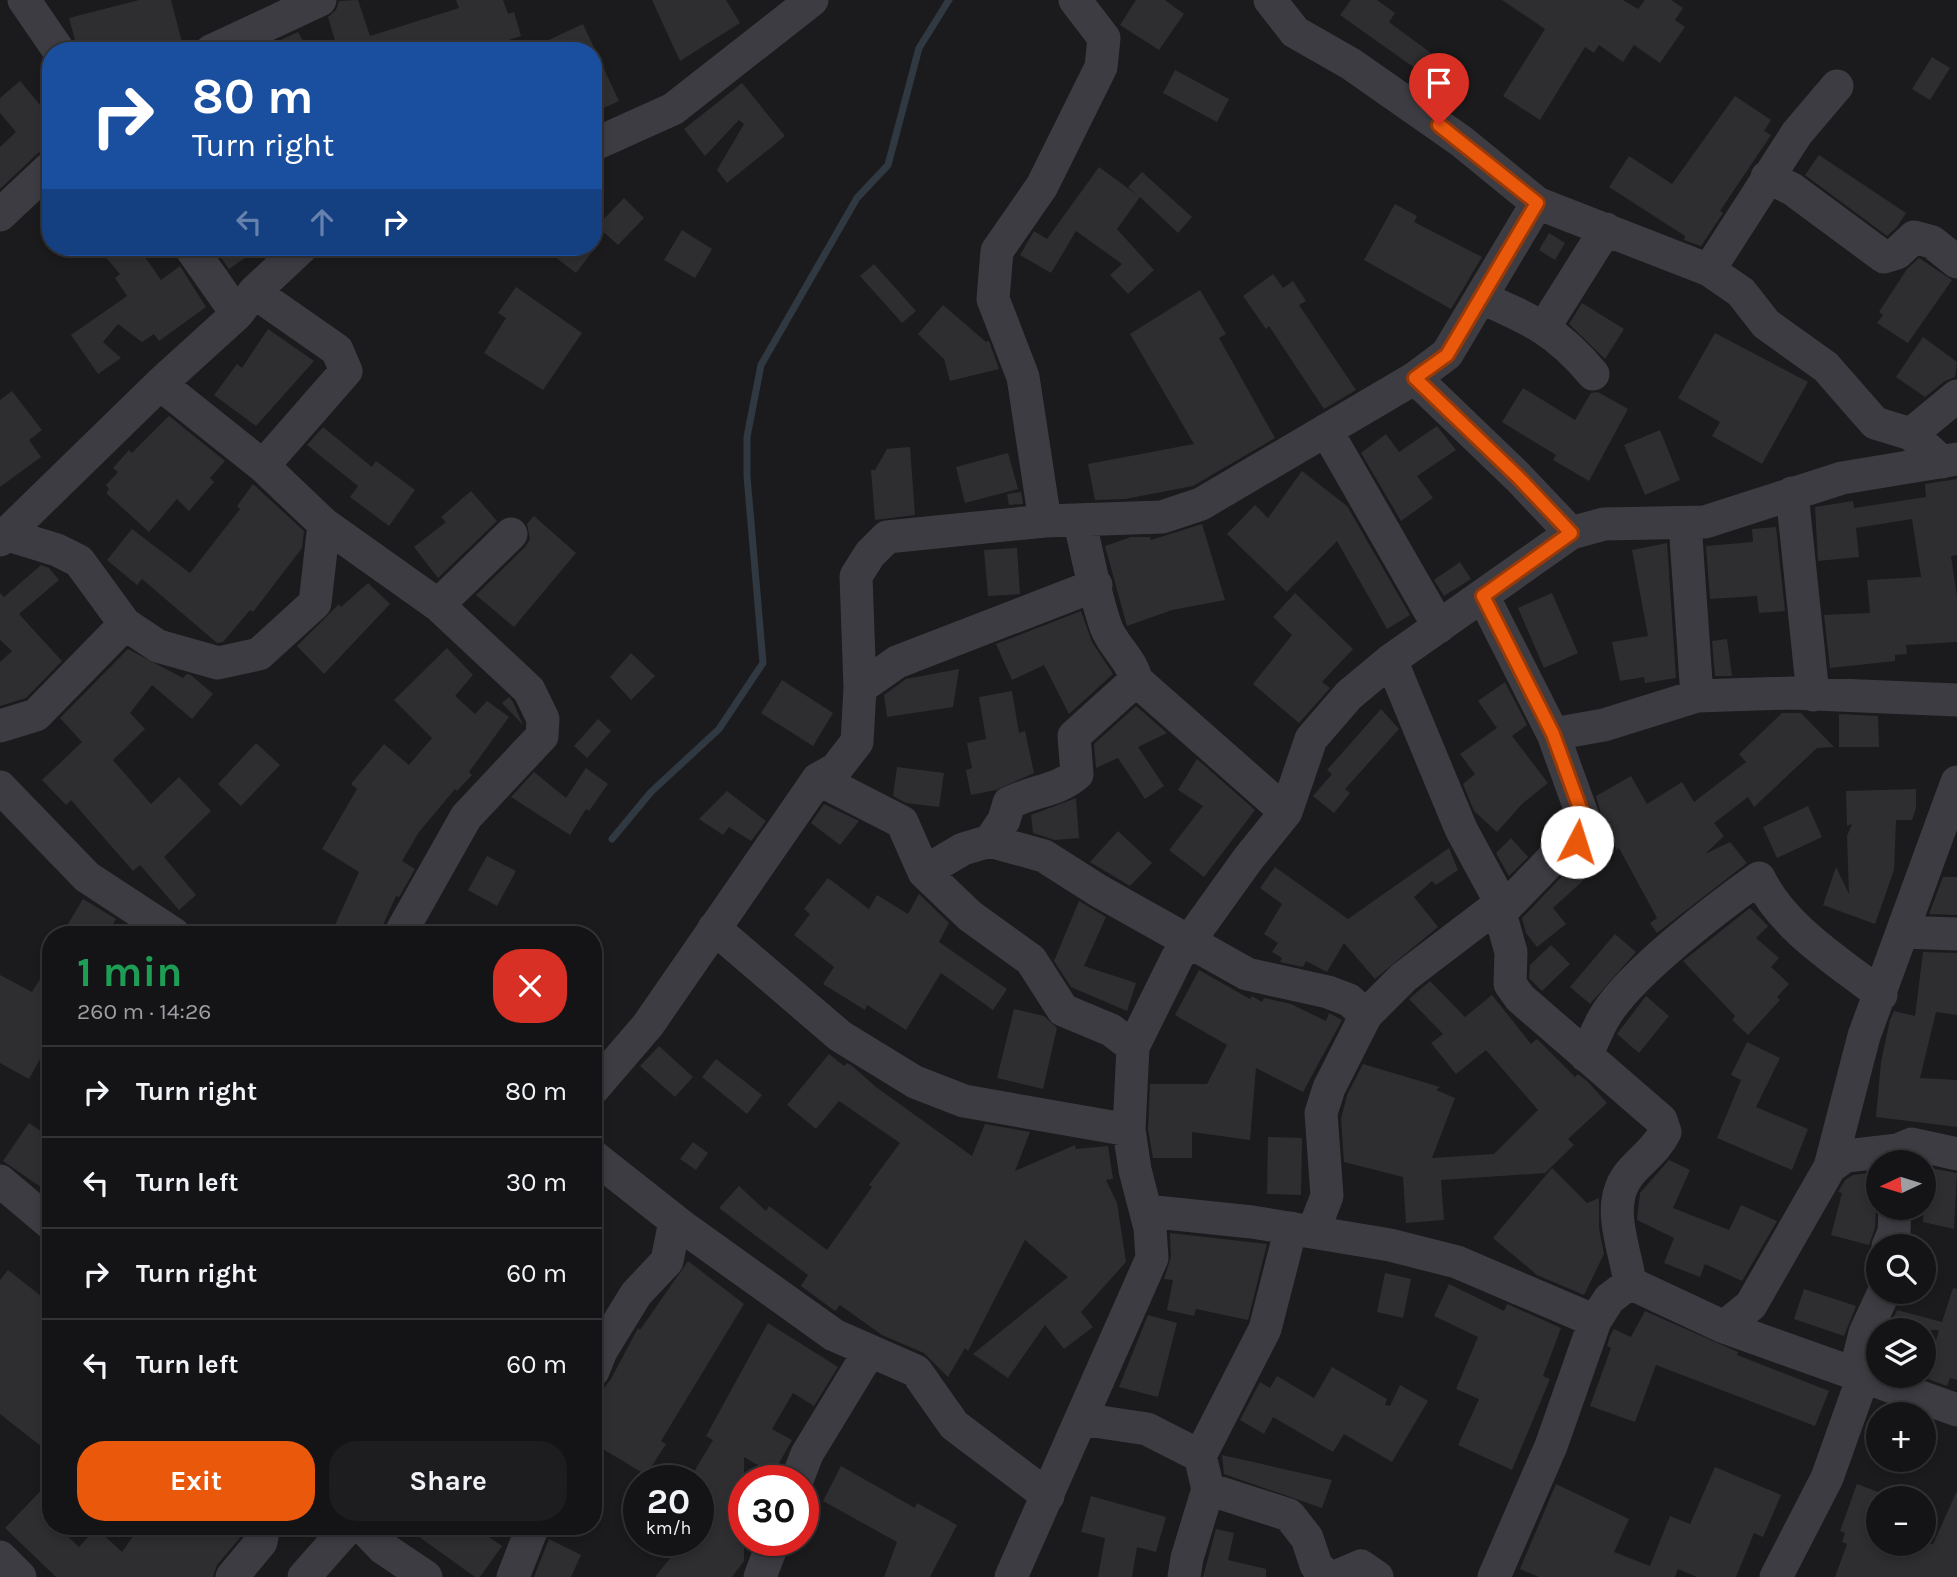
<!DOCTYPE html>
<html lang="en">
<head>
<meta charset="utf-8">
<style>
  body { margin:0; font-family:Karla,sans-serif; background:#1d1d1f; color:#f1f3f6; height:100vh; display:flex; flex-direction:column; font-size:26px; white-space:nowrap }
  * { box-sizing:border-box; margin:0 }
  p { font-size:23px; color:#9d9ea1 }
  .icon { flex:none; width:38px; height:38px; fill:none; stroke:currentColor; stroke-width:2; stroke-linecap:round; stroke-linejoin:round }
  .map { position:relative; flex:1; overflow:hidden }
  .sheet { position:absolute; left:42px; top:926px; width:560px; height:609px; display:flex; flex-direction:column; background:#141416; border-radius:28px; box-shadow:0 4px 10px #0003,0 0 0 2px #333335 }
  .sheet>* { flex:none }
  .banner { position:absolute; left:42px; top:42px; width:560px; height:214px; border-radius:28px; box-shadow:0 4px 10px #0003,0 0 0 2px #333335; background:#1a4fa0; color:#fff; overflow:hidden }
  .needle { width:46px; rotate:266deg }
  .fabs { position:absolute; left:1866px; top:1150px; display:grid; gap:14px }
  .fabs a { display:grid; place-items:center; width:70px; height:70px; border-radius:50%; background:#141416; box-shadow:0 4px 10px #0003,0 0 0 2px #333335; font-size:35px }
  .speed { position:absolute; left:623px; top:1465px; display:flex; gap:14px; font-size:35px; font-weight:700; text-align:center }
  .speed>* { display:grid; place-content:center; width:91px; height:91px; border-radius:50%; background:#141416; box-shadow:0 4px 10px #0003,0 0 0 2px #333335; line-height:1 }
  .speed small { font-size:18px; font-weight:400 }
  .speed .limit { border:10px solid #d22; background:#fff; color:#111 }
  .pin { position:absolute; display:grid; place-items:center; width:60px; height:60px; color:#fff; margin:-72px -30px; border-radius:50% 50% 50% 0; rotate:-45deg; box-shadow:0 0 7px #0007 }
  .pin .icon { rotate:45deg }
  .me { position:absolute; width:77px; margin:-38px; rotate:5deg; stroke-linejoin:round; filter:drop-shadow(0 0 5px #0008) }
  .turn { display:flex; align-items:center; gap:24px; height:147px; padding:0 35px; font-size:32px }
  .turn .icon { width:91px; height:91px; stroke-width:2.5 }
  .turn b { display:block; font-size:49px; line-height:60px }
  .lanes { display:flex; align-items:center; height:66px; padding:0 35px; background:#0003; justify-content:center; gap:35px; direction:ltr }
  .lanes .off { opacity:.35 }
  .round { display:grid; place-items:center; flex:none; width:74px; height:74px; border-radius:28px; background:#1d1d1f }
  .overview { display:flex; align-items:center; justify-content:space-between; height:119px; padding:0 35px }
  h1 { font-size:42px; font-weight:700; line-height:52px; color:#1e9e55 }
  .primary-button { display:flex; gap:14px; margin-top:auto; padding:14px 35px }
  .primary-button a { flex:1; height:80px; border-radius:28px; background:#ea580c; color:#fff; font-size:28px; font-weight:700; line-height:80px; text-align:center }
  .primary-button a+a { background:#1d1d1f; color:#f1f3f6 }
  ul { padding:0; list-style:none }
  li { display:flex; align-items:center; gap:21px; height:91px; padding:0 35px; border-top:2px solid #333335 }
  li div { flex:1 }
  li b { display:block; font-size:26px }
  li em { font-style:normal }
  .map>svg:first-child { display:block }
</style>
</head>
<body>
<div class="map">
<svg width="1957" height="1577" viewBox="0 0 1957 1577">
  <rect width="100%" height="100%" fill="#1b1b1d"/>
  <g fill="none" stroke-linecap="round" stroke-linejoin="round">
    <path stroke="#303941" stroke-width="7" d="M612 839 651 792 719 729 763 663 747 476V437L761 365 857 198 888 165 919 48 949 0"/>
  </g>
  <path fill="#2e2e31" d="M139 0H171L182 42 146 51H78L69 18Z
    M358 0 370 36 459 8 456 0H503L508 14 514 12 521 36 476 51H338L328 17 336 10 339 1Z
    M652 0H726L740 23 680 61Z
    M1136 0H1165L1184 14 1159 50 1120 25Z
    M1351 0H1377L1395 13 1389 22 1439 59 1426 76 1340 15Z
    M1502 0H1623L1638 9 1645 0H1671L1683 8 1675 20 1685 27 1660 63 1634 45 1623 62 1599 45 1594 53 1585 47 1540 120 1503 96 1545 29Z
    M583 24 619 101 593 113V51H525Z
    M298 32 309 51H257Z
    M1932 57 1950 68 1930 100 1912 89Z
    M1175 70 1229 99 1217 122 1163 93Z
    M20 81 51 118V148L38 153 0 189V147L16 132 0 113V98Z
    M742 83 785 136 727 183 717 170 744 124 739 120 705 156 684 129Z
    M1735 96 1771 120 1764 131 1771 135 1720 211 1723 213 1701 246 1684 240 1685 236 1609 187 1629 156 1672 184Z
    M1819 155 1906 213 1897 227 1887 236 1805 175Z
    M1099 167 1137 195 1128 187 1142 172 1192 217 1178 233 1140 197 1117 229 1154 270 1128 294 1110 275 1122 264 1076 231 1051 273 1020 255 1034 231 1047 239Z
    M624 198 644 218 618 245 597 226Z
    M1395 204 1417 216 1414 222 1482 257 1451 309 1364 260Z
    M682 230 712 249 695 278 664 260Z
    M1549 233 1565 243 1555 260 1539 250Z
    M97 247H138L161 280 180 266 206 307 159 341 154 334 142 342 118 324 103 342 121 358 98 374 71 335 127 296 115 278 120 274Z
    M213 247H261L229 269Z
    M542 247H596L576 273Z
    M1919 258 1952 280 1908 343 1877 323 1883 315 1879 312 1907 269Z
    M874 264 916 311 902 323 860 276Z
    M1273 274 1283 288 1293 281 1306 301 1299 305 1356 390 1324 409 1269 326 1266 329 1243 296Z
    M516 287 582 333 543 390 484 353 506 318 498 313Z
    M1200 290 1226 334 1219 338 1275 438 1193 486 1125 499 1095 500 1088 464 1194 444 1130 334Z
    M1582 303 1624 329 1605 359 1569 324Z
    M943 305 986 342 989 341 999 369 950 381 944 359 918 334Z
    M268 329 314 361 256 426 214 395 237 364 242 368Z
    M1715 333 1808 382 1762 464 1712 436 1720 422 1678 398Z
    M1923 337 1957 362 1955 377 1945 381 1925 397 1896 377Z
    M1523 388 1575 420 1591 393 1598 392 1628 409 1589 481 1553 460 1556 455 1502 422Z
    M12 391 42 430 29 440 41 457 0 487V400Z
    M169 416 225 461 210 478 214 482 189 511 177 499 149 532 106 493 109 489 106 485 118 472 113 468 129 450 132 453Z
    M1437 426 1456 450 1417 476 1433 498 1401 521 1361 453 1386 434 1399 452Z
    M323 427 372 467 376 461 415 490 389 526 350 497 358 486 307 445Z
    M1660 430 1680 480 1645 495 1624 445Z
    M910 447 915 515 875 520 871 470H875L887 449Z
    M1008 453 1018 489 965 503 956 467Z
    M1302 471 1347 506 1410 615 1387 629 1337 541 1287 592 1227 534 1255 505 1268 518Z
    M1957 479V555L1951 556 1957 597V642L1906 645 1907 654 1895 655V661L1830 668 1824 615 1870 613 1867 580 1921 577 1912 519 1856 528 1859 557 1818 561 1815 507 1853 501 1854 508 1926 497 1925 484Z
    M253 484 304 531 302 548 253 612 250 610 223 642 217 643 142 579 137 585 107 560 132 529 190 573 240 509 237 506Z
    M471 491 497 521 438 578 414 547 446 522 441 517Z
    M1021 492 1023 504 1009 505 1007 494Z
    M534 516 576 553 514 627 476 595 525 547 530 539 527 524Z
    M1202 524 1225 600 1172 610 1127 626 1105 546 1131 537H1150L1151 540Z
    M1776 527 1785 611 1759 613 1757 596 1710 599 1706 546 1753 542 1752 529Z
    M1667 543 1676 678 1645 683 1644 677 1620 681 1612 642 1648 636 1632 550Z
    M1017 548 1020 594 988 596 984 550Z
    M1460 562 1471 579 1444 596 1434 580Z
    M41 565 49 568 59 580 19 614 62 661 26 698 0 706V662L12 651 0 640V593L4 597Z
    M368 583 390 604 324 674 297 646 339 604 341 607Z
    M1295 593 1353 649 1322 682 1330 688 1299 723 1253 684 1292 635 1273 617Z
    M1552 593 1578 653 1544 668 1518 608Z
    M1081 611 1092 642 1113 674 1069 714 1044 665 1012 680 996 644Z
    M1727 639 1732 676H1715L1712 641Z
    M447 648 473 675 455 696 475 714 487 701 509 717 469 772 472 775 457 791 455 789 419 832 402 861 415 869 399 897 396 896 379 934H331L359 872 322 849 357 789 351 784 384 744 409 765 432 738 394 700Z
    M128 649 183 678 187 674 191 675 213 694 192 719 152 685 130 713 145 729 113 760 151 804 179 777 211 811 164 857 196 895 179 910 140 865 133 871 71 800 66 805 42 780 82 742 60 718Z
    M631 653 655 676 631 700 610 677Z
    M959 669 953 707 887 717 884 695 906 679Z
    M782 680 833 713 813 746 761 713Z
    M1505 682 1527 725 1512 736 1548 783 1523 803 1497 832 1474 811 1463 784 1475 774 1460 754 1497 728 1478 701Z
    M1012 691 1019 733 1025 731 1034 773 996 790 971 795 966 770 972 768 967 743 986 739 979 697Z
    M509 697 513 702 523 725 502 703Z
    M1136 706 1167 733 1138 747 1164 786 1145 799 1118 758 1096 768 1094 744Z
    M1381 709 1399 729 1345 789 1350 793 1334 813 1313 796 1332 774 1327 770Z
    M1782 713H1801L1834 747 1817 748 1754 807 1748 797 1714 823 1724 836 1705 854 1730 842 1747 863 1657 933 1650 923 1657 918 1619 848 1617 850 1605 829 1596 796 1631 776 1647 804 1682 782 1694 802 1746 762 1739 754Z
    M1839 714 1878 716 1879 747H1839Z
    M598 719 611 731 587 758 574 746Z
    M256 743 280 765 241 806 218 784Z
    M1197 759 1255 810 1204 877 1169 850 1203 806 1178 790Z
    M897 767 944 773 939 807 906 803 893 796Z
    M586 768 608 784 589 811 586 809 570 835 511 797 534 772 566 798Z
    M1916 789V808L1912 820H1896L1894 870 1875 924 1823 905 1836 867 1849 894 1847 836 1852 824 1847 826 1846 791Z
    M727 791 766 821 751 841 729 827 723 835 699 819Z
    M1076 798 1079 838 1055 840 1033 833 1031 815Z
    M824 804 859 821 840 845 811 823Z
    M1808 806 1822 837 1777 858 1763 827Z
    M1118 831 1152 863 1130 886 1090 862Z
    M1511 838 1528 857 1509 876 1496 853Z
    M1449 848 1458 870 1436 885 1432 881 1414 897 1438 927 1375 979 1344 943 1327 972 1306 961 1303 967 1280 962 1282 958 1272 952 1278 943 1264 934 1282 904 1260 888 1275 867 1348 919Z
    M487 856 516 871 497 906 468 890Z
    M1588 858 1597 868 1553 908 1566 924 1537 947 1526 933 1522 918 1569 869Z
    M1943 877H1957V915L1929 914Z
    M828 878 869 909 877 895 908 914 919 894 949 923 939 942 1007 989 993 1010 941 973 906 1030 867 1005 865 1010 823 984 834 967 794 935 810 914 804 909Z
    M83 899 116 919 107 934H62Z
    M1079 901 1106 917 1084 966 1136 983 1127 1011 1071 987 1054 961Z
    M1750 908 1768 926 1756 938 1779 958 1771 967 1789 984 1777 997 1780 1000 1748 1035 1732 1020 1735 1016 1683 961Z
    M1615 934 1636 952 1590 1004 1570 987Z
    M1551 945 1570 964 1542 991 1529 978 1530 965Z
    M1923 952 1957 953V1015L1936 1012 1920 1078 1957 1080V1127L1876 1117 1881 1062 1890 1020 1894 1011 1915 1016Z
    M51 961V1039L29 1079 0 1063V975L32 992Z
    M1199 970 1250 999 1252 996 1262 1002 1264 998 1291 1004 1326 1021 1329 1013 1342 1020 1303 1092 1256 1068 1250 1140 1192 1132V1158H1153L1148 1129 1150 1084H1207L1227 1045 1175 1015Z
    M1430 981 1465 1017 1492 995 1531 1044 1537 1039 1575 1077 1578 1074 1587 1081 1607 1103 1568 1139 1574 1145 1545 1173 1441 1180 1444 1220 1406 1223 1403 1177 1344 1162 1341 1119 1347 1095 1363 1064 1440 1087 1436 1090 1455 1098 1432 1158 1494 1154 1538 1110 1486 1050 1456 1074 1431 1043 1443 1034 1409 999Z
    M1646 996 1669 1016 1639 1053 1617 1034Z
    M1014 1009 1044 1016 1057 1028 1043 1089 997 1078Z
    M1747 1042 1780 1058 1756 1107 1808 1129 1792 1170 1717 1138 1741 1080 1731 1075Z
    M659 1046 693 1077 675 1097 640 1066Z
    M829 1054 844 1066 847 1063 851 1065 876 1087 972 1156 985 1124 1030 1132 1015 1171 1075 1145 1076 1149 1108 1146 1113 1179 1106 1180 1117 1203 1126 1262 1081 1312 1093 1327 1064 1349 1045 1325 1008 1378 973 1354 1068 1277 1025 1240 968 1351 965 1348 948 1377 924 1353 882 1335 840 1305 835 1311 801 1286 808 1275 719 1208 739 1186 766 1211 769 1206 827 1250 872 1187 869 1185 900 1143 839 1101 816 1129 787 1105Z
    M716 1059 762 1095 747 1114 702 1077Z
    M29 1123 51 1138V1194L3 1161Z
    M1268 1137 1302 1138 1301 1195 1267 1194Z
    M693 1142 708 1153 696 1170 680 1159Z
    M1669 1160 1690 1170 1673 1208 1729 1230 1741 1205 1777 1221 1742 1281 1705 1264 1700 1277 1664 1263 1674 1238 1637 1220 1640 1193Z
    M1925 1167 1957 1173 1954 1229 1923 1222Z
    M1552 1168 1587 1203 1599 1198V1228L1604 1254 1584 1295 1537 1275 1493 1238Z
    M1878 1172 1875 1228 1869 1245 1831 1235 1842 1193 1838 1192 1845 1180 1853 1175Z
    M1170 1233 1267 1244 1248 1320 1196 1309 1194 1316 1167 1310 1173 1280 1164 1279 1171 1257Z
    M688 1261 744 1304 661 1441 666 1444 646 1475 593 1443V1402L611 1379 638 1328 640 1330Z
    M8 1270 51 1304V1454L0 1414V1280Z
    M1385 1273 1411 1279 1403 1318 1377 1312Z
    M1449 1284 1504 1311 1507 1304 1561 1328 1543 1376 1550 1379 1512 1470 1458 1445 1479 1399 1456 1389 1478 1337 1434 1316Z
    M1953 1288 1957 1289V1380L1950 1378 1947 1386 1928 1379 1931 1372 1927 1371 1939 1330H1888L1897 1310 1942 1322Z
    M1804 1289 1856 1306 1844 1336 1794 1319Z
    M1645 1311 1738 1352 1737 1355 1829 1391 1815 1426 1656 1365 1635 1422 1590 1406 1611 1348 1607 1346 1610 1336 1614 1329 1631 1337Z
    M1148 1315 1177 1323 1158 1397 1119 1387Z
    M768 1323 838 1367 814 1406 793 1393 772 1429 792 1440 773 1474 744 1457V1561L732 1577H655L671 1557 648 1540H698V1480H689L713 1440 706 1436Z
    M1332 1367 1387 1399 1385 1405 1390 1406 1400 1385 1428 1401 1392 1462 1344 1434 1333 1452 1273 1417 1264 1434 1240 1420 1260 1382 1270 1388 1277 1376 1314 1398Z
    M1222 1455 1332 1480 1322 1508 1224 1474Z
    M841 1466 915 1508 917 1503 957 1525 930 1577H884L897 1542 823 1501Z
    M1715 1467 1781 1495 1763 1537 1754 1533 1736 1577H1697L1678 1569 1675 1577H1539L1520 1569 1556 1484 1629 1519 1614 1552 1650 1566 1670 1516 1690 1524Z
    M51 1480V1526H57L79 1547 96 1528 122 1552 140 1526H236L243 1534 217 1565 213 1577H56L5 1528Z
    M1857 1484 1878 1492V1544H1933L1957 1491V1577H1835L1847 1544 1842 1542 1845 1533 1840 1531Z
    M1091 1496 1166 1517 1156 1552 1137 1547 1132 1577H1098L1105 1538 1081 1532Z
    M404 1526H473L502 1546 480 1577H475Z
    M1216 1529 1234 1533 1228 1560 1266 1569V1577H1203Z
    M549 1539 581 1555 571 1577H534Z"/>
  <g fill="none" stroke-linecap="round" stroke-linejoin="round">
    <path stroke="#3c3c42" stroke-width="33" d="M24 0 59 51
      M1270 0 1295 32 1351 64 1461 141 1537 203 1709 270 1741 292 1766 324 1826 367 1875 423 1911 434 1942 462
      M211 51 320 0
      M593 145 673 109 812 0
      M1767 177 1792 189 1884 257 1897 253 1914 237 1932 242 1957 262
      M0 215 51 167
      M190 247 237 314
      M1709 270 1797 133 1837 86
      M254 292 337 350 346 371 263 466
      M1482 298C1532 320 1557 331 1593 374
      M1545 326 1606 229
      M1415 378 1518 477 1571 533
      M160 384 263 466 324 524 438 605 529 690 543 719 542 736 466 817 400 934
      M1326 430 1439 627
      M1911 434 1957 396
      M1792 493 1813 695
      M1079 520C1088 555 1094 593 1106 627 1113 646 1133 661 1136 680L1286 812
      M1045 521 1023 377 993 299 997 251 1042 186 1101 67 1104 38 1075 0
      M1685 523 1697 696
      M5 534 57 550 79 561 125 624 158 646 218 663 259 654 315 603 324 524
      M0 540 160 384 237 314 254 292 302 247
      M1483 596 1553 734 1586 825 1577 842 1557 854 1500 913
      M438 605 511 534
      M1391 660 1461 829 1501 903 1500 913 1511 952 1510 984 1520 998 1661 1120 1665 1132C1657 1149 1642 1159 1630 1173 1604 1204 1625 1247 1630 1283
      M860 688 897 662 1096 585
      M0 726 36 715 125 624
      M1553 734 1604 725 1697 696 1791 693 1957 700
      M818 779 902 822 924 872 970 916 1031 960 1063 1010 1111 1030 1133 1047
      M0 787 87 877 174 934
      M990 841 1004 820 1009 803C1032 791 1058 791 1077 774L1074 736 1136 680
      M924 872 963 849 990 841 1044 856 1099 891 1247 974 1328 992 1349 1000 1366 1015
      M714 928 840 1036 915 1082 964 1101 1129 1130
      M1902 932 1957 934
      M1586 1056C1593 1042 1598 1026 1607 1013 1634 971 1718 907 1759 878 1784 929 1838 961 1881 995
      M593 1089 648 1025 818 779 836 769 857 742 860 688 856 576 870 554 887 537 1045 521 1162 517 1201 504 1415 378 1447 354 1537 203
      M593 1156 683 1227 834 1335 916 1371 954 1425 1048 1496
      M1830 1167 1846 1156 1898 1150 1912 1144 1957 1154
      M0 1181 51 1224
      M1146 1211 1252 1222 1390 1245 1457 1262 1595 1321
      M1313 1232 1327 1196 1321 1113 1329 1088 1366 1015 1404 977 1501 903
      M1888 1246 1894 1232 1895 1208
      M1630 1283 1724 1327 1957 1410
      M1724 1327 1751 1305 1830 1167 1864 1036 1957 782
      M593 1371 601 1351 636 1294 667 1261 675 1221
      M1081 1419 1147 1429 1200 1456
      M797 1480 807 1454 869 1352
      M1208 1489 1289 1515 1307 1538 1316 1565 1327 1577
      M362 1526 383 1548 426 1577
      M0 1557 20 1577
      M232 1577 261 1542 264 1526
      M304 1577 349 1526
      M513 1577 533 1526
      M760 1577 774 1540
      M1011 1577 1152 1258 1150 1228 1135 1170 1129 1130 1133 1047 1177 958 1248 859 1286 812 1311 739 1349 695 1391 660 1571 533 1604 524 1705 522 1842 478 1957 459
      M1184 1577 1187 1558 1208 1489 1200 1456 1265 1329 1291 1228
      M1335 1577 1361 1566 1377 1577
      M1494 1577 1551 1446 1595 1321 1609 1299 1630 1283
      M1776 1577 1827 1478 1863 1377 1859 1357 1865 1333 1884 1292"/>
  </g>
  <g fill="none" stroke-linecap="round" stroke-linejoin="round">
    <defs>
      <path id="route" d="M1439 125 1537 203 1447 355 1415 378 1518 477 1571 533 1483 596 1553 734 1586 825 1577 842"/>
    </defs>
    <use href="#route" stroke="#983908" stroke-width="18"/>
    <use href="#route" stroke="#ea580c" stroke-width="12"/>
  </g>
</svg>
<div class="fabs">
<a><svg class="needle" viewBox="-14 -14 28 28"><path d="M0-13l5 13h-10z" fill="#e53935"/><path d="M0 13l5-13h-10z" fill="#9d9ea1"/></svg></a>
<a><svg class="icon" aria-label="search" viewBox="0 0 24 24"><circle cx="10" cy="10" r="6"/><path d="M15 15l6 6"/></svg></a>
<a><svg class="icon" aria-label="layers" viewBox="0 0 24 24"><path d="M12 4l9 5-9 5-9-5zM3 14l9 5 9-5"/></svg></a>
<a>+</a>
<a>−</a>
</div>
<div class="speed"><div>20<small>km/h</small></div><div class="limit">30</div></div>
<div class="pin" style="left:1439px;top:125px;background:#d93025"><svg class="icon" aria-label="arrive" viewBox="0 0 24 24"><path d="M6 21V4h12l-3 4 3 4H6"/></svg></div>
<svg class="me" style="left:1577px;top:842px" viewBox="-20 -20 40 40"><circle r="19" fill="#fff"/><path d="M0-13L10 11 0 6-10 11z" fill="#ea580c"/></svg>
<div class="banner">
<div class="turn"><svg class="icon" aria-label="right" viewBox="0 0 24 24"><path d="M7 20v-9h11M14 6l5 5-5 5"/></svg><div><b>80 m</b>Turn right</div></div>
<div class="lanes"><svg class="icon off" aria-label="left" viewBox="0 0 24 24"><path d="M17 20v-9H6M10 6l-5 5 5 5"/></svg><svg class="icon off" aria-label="ahead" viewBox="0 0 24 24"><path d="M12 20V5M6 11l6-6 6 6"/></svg><svg class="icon" aria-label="right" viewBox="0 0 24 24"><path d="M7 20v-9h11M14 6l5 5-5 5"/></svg></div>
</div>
<section class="sheet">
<div class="overview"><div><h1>1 min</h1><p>260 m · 14:26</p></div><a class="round" style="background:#d93025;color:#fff"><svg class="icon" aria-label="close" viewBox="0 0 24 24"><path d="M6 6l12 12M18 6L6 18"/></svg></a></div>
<ul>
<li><svg class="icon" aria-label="right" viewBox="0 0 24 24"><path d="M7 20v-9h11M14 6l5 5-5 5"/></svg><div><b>Turn right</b></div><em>80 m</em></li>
<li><svg class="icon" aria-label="left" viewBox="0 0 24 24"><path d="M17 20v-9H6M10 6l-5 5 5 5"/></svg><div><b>Turn left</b></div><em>30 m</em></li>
<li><svg class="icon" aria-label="right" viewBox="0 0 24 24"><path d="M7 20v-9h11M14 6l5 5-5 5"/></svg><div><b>Turn right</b></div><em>60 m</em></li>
<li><svg class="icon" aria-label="left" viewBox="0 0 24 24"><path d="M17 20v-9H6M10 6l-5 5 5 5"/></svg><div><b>Turn left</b></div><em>60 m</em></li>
</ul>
<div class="primary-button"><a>Exit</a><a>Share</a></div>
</section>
</div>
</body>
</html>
